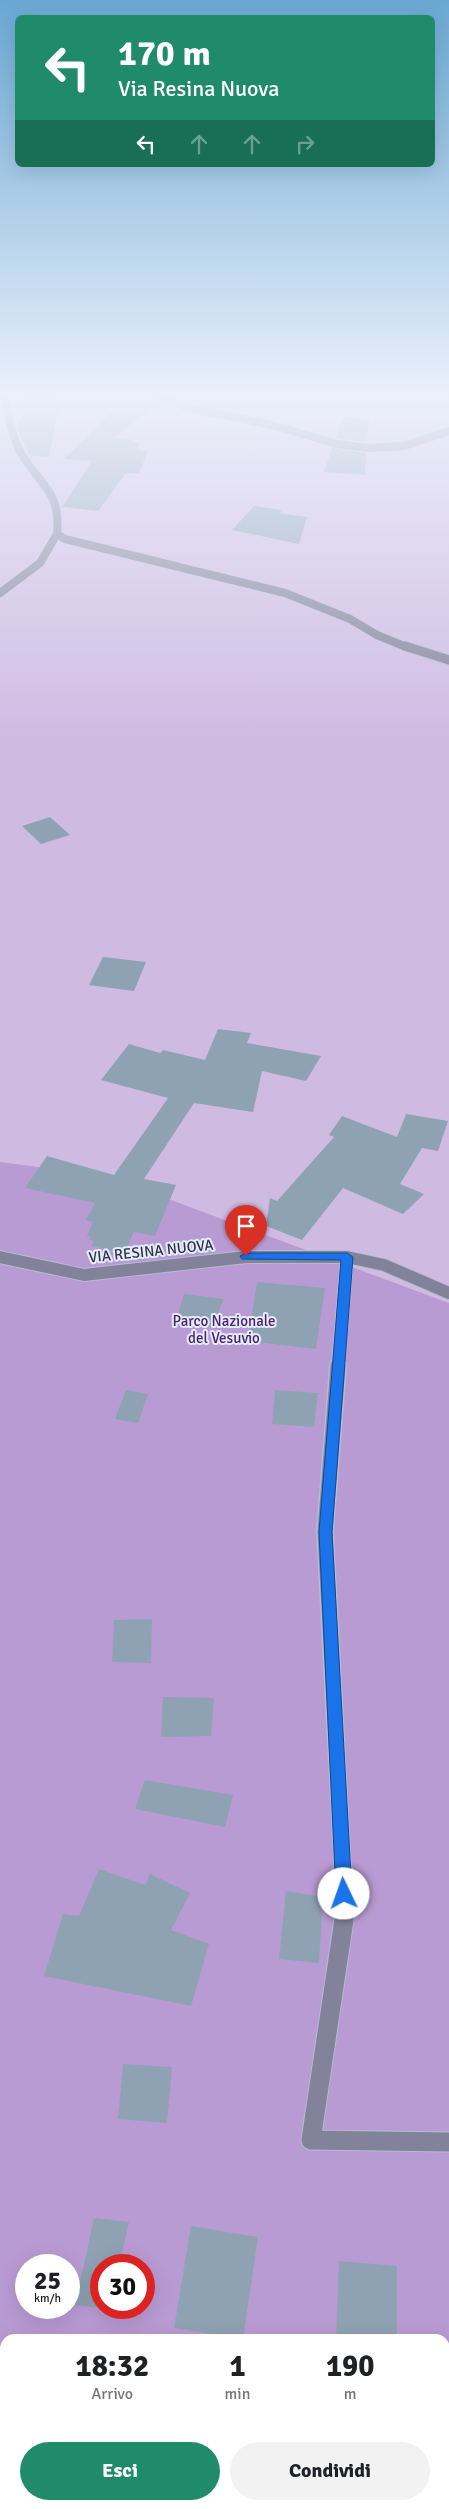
<!DOCTYPE html>
<html lang="it">
<head>
<meta charset="utf-8">
<style>
  body { margin:0; font-family:Signika,sans-serif; background:#f2f2f2; color:#202124; height:100vh; display:flex; flex-direction:column; font-size:19px; white-space:nowrap }
  * { box-sizing:border-box; margin:0 }
  p { font-size:16px; color:#757577 }
  .icon { flex:none; width:28px; height:28px; fill:none; stroke:currentColor; stroke-width:2; stroke-linecap:round; stroke-linejoin:round }
  .map { position:relative; flex:1; overflow:hidden }
  .details { position:absolute; left:0px; top:2334px; width:450px; height:176px; display:flex; flex-direction:column; background:#fff; border-radius:15px 15px 0 0; box-shadow:0 5px 20px #0002 }
  .details>* { flex:none }
  .hud { position:absolute; left:15px; top:15px; width:420px; height:152px; border-radius:8px; box-shadow:0 5px 20px #0002; background:#208b69; color:#fff; overflow:hidden }
  .speed { position:absolute; left:15px; top:2254px; display:flex; gap:10px; font-size:25px; font-weight:700; text-align:center }
  .speed>* { display:grid; place-content:center; width:65px; height:65px; border-radius:50%; background:#fff; box-shadow:0 5px 20px #0002; line-height:1 }
  .speed small { font-size:12px; font-weight:400 }
  .speed .limit { border:8px solid #d22; background:#fff; color:#111 }
  .pin { position:absolute; display:grid; place-items:center; width:42px; height:42px; color:#fff; margin:-51px -21px; border-radius:50% 50% 50% 0; rotate:-45deg; box-shadow:0 0 5px #0007 }
  .pin .icon { rotate:45deg }
  .me { position:absolute; width:55px; margin:-28px; rotate:357deg; stroke-linejoin:round; filter:drop-shadow(0 0 4px #0008) }
  .turn { display:flex; align-items:center; gap:18px; height:105px; padding:0 20px; font-size:22px }
  .turn .icon { width:65px; height:65px; stroke-width:2.5 }
  .turn b { display:block; font-size:35px; line-height:42px }
  .lanes { display:flex; align-items:center; height:48px; padding:0 20px; background:#0003; justify-content:center; gap:25px; direction:ltr }
  .lanes .off { opacity:.35 }
  .eta { display:flex; justify-content:space-evenly; align-items:center; height:85px; text-align:center }
  .eta b { font-size:30px; font-weight:800; line-height:35px }
  .cta { display:flex; gap:10px; margin-top:auto; padding:10px 20px }
  .cta a { flex:1; height:58px; border-radius:30px; background:#208b69; color:#fff; font-size:20px; font-weight:800; line-height:58px; text-align:center }
  .cta a+a { background:#f2f2f2; color:#202124 }
  .map>svg:first-child { display:block }
</style>
</head>
<body>
<div class="map">
<svg width="449" height="2509" viewBox="0 0 449 2509">
  <rect width="100%" height="100%" fill="#d5def6"/>
  <path fill="#cfbae2" fill-rule="evenodd" d="M0 394H449V2509H0ZM26 2265H69V2308H26ZM101 2265H144V2308H101ZM5 2339H445V2505H5Z"/>
  <path fill="#b99bd3" fill-rule="evenodd" d="M0 1162 106 1176 449 1303V2509H0ZM26 2265H69V2308H26ZM101 2265H144V2308H101ZM5 2339H445V2505H5Z"/>
  <path fill="#8fa2b4" d="M25 394H56L57 416 49 457 29 455 20 436 17 426 25 411Z
    M123 401 153 406 114 438 132 440 130 442 140 443 136 450 148 451 139 474 126 473 98 511 62 507 92 461 64 459Z
    M343 416 369 420 367 442 336 438Z
    M332 448 366 453 365 475 324 472Z
    M254 506 282 510 279 513 307 517 299 544 232 530Z
    M50 817 70 835 41 844 22 826Z
    M103 957 146 962 134 991 89 985Z
    M218 1029 251 1033 247 1043 321 1056 306 1081 262 1071 253 1112 194 1103 144 1179 176 1185 155 1236 134 1232 124 1253 91 1246 94 1241 89 1240 91 1237 87 1236 93 1222 86 1220 95 1203 25 1188 47 1156 114 1175 168 1098 101 1080 129 1044 160 1053 163 1050 205 1060Z
    M406 1114 448 1121 438 1151 422 1148 400 1184 424 1194 403 1214 343 1188 302 1240 266 1226 270 1198 277 1201 334 1137 329 1135 342 1116 397 1137Z
    M257 1282 325 1288 316 1349 248 1341Z
    M184 1294 224 1299 212 1327 176 1321Z
    M126 1390 148 1394 138 1423 115 1419Z
    M275 1390 318 1393 314 1427 272 1424Z
    M152 1619 151 1663 112 1662 114 1620Z
    M163 1697 214 1698 211 1736 161 1737Z
    M145 1780 233 1795 225 1827 135 1809Z
    M99 1869 145 1885 150 1874 190 1893 171 1930 209 1944 191 2006 44 1976 63 1914 79 1916Z
    M286 1891 323 1897 319 1963 279 1959Z
    M123 2064 172 2067 167 2123 118 2119Z
    M94 2218 129 2222 119 2265H101V2308L109 2309 75 2305Z
    M191 2226 258 2237 243 2339 174 2328Z
    M339 2261 397 2266V2339H336Z"/>
  <g fill="none" stroke-linecap="round" stroke-linejoin="round">
    <defs>
      <path id="minor-far4" d="M2 394 5 398C9 416 11 434 20 451 38 485 61 488 57 534L65 539 285 593 350 619 377 635 409 648
        M156 394 189 408 272 425 337 444 368 448 404 446 449 431
        M0 593 40 563 57 534"/>
      <path id="minor-far3" d="M405 646 449 660"/>
      <path id="minor-far2" d="M0 1257 84 1275 246 1257H347L384 1265 449 1293
        M338 1368 347 1257"/>
      <path id="minor-far1" d="M338 1366 325 1532 343 1873"/>
      <path id="minor" d="M343 1872 345 1913 311 2140 449 2142"/>
    </defs>
    <use href="#minor-far4" stroke="#b4bcd1" stroke-width="9"/>
    <use href="#minor-far3" stroke="#b4bcd1" stroke-width="11"/>
    <use href="#minor-far2" stroke="#b4bcd1" stroke-width="14"/>
    <use href="#minor-far1" stroke="#b4bcd1" stroke-width="18"/>
    <use href="#minor" stroke="#b4bcd1" stroke-width="21"/>
    <use href="#minor-far4" stroke="#83829b" stroke-width="8"/>
    <use href="#minor-far3" stroke="#83829b" stroke-width="9"/>
    <use href="#minor-far2" stroke="#83829b" stroke-width="12"/>
    <use href="#minor-far1" stroke="#83829b" stroke-width="15"/>
    <use href="#minor" stroke="#83829b" stroke-width="19"/>
  </g>
  <linearGradient id="sky" x2="0" y2="1"><stop stop-color="#69a8d3"/><stop offset="0.53" stop-color="#ecf0fb"/><stop offset="1" stop-color="#ecf0fb" stop-opacity="0"/></linearGradient>
  <rect width="449" height="745" fill="url(#sky)"/>
  <path fill="#1a73e8" stroke="#114b97" d="M246 1253H347L353 1257 332 1532 352 1894 349 1899 344 1901 339 1899 336 1894 319 1532 341 1260 242 1259 240 1256Z"/>
  <g text-anchor="middle" dominant-baseline="central" stroke-width="4" stroke-linejoin="round" paint-order="stroke">
    <g font-size="15" fill="#30343d" stroke="#e4ebff">
      <text transform="translate(151 1251) rotate(-6)">VIA RESINA NUOVA</text>
    </g>
    <g font-size="15" fill="#4b2366" stroke="#e4ebff">
      <text x="224" y="1321">Parco Nazionale<tspan x="224" dy="17">del Vesuvio</tspan></text>
    </g>
  </g>
</svg>
<div class="speed"><div>25<small>km/h</small></div><div class="limit">30</div></div>
<div class="pin" style="left:246px;top:1256px;background:#d93025"><svg class="icon" aria-label="arrive" viewBox="0 0 24 24"><path d="M6 21V4h12l-3 4 3 4H6"/></svg></div>
<svg class="me" style="left:344px;top:1894px" viewBox="-20 -20 40 40"><circle r="19" fill="#fff"/><path d="M0-13L10 11 0 6-10 11z" fill="#1a73e8"/></svg>
<div class="hud">
<div class="turn"><svg class="icon" aria-label="left" viewBox="0 0 24 24"><path d="M17 20v-9H6M10 6l-5 5 5 5"/></svg><div><b>170 m</b>Via Resina Nuova</div></div>
<div class="lanes"><svg class="icon" aria-label="left" viewBox="0 0 24 24"><path d="M17 20v-9H6M10 6l-5 5 5 5"/></svg><svg class="icon off" aria-label="ahead" viewBox="0 0 24 24"><path d="M12 20V5M6 11l6-6 6 6"/></svg><svg class="icon off" aria-label="ahead" viewBox="0 0 24 24"><path d="M12 20V5M6 11l6-6 6 6"/></svg><svg class="icon off" aria-label="right" viewBox="0 0 24 24"><path d="M7 20v-9h11M14 6l5 5-5 5"/></svg></div>
</div>
<section class="details">
<div class="eta">
<div><b>18:32</b><p>Arrivo</p></div>
<div><b>1</b><p>min</p></div>
<div><b>190</b><p>m</p></div>
</div>
<div class="cta"><a>Esci</a><a>Condividi</a></div>
</section>
</div>
</body>
</html>
